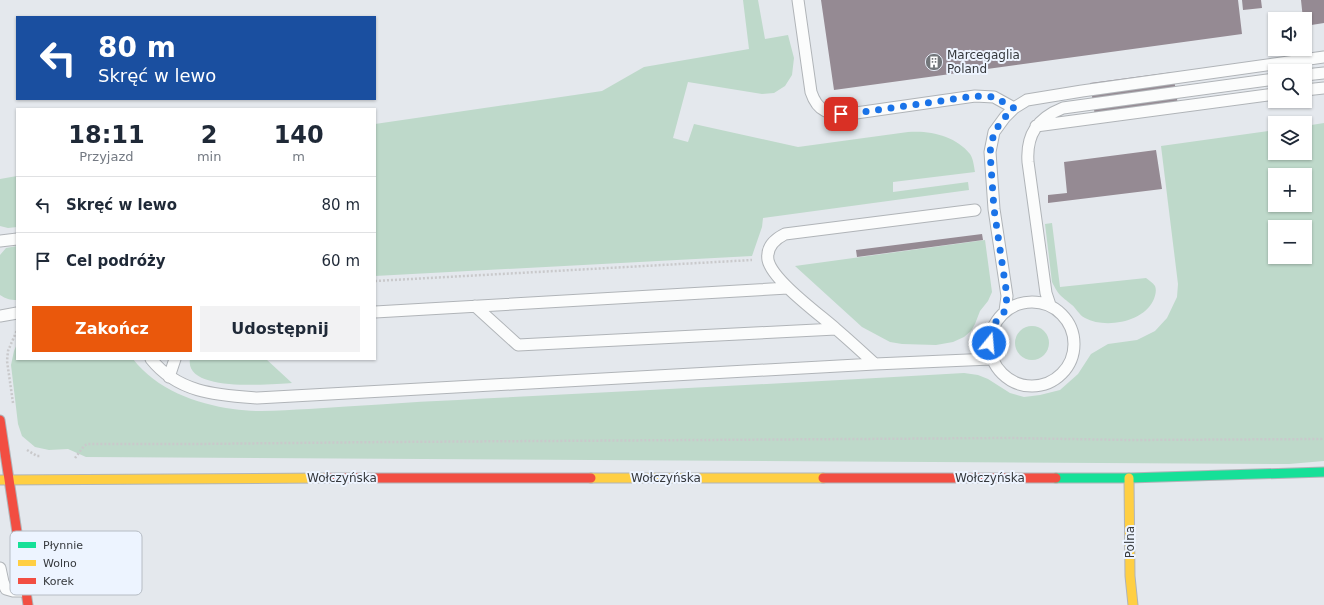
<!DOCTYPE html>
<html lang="pl">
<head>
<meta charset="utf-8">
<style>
  body { margin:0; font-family:"DejaVu Sans",sans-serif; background:#f2f2f3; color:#1f2937; height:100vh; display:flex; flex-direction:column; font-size:15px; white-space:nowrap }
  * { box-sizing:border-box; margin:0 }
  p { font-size:13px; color:#747a83 }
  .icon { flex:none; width:22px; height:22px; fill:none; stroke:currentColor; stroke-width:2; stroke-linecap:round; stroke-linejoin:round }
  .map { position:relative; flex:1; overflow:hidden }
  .drawer { position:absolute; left:16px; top:108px; width:360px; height:252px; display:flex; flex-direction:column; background:#fff; border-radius:0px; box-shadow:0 1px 3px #0004 }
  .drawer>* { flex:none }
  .hud { position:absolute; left:16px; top:16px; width:360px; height:84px; border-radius:0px; box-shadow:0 1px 3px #0004; background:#1a4fa0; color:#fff; overflow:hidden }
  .fabs { position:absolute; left:1268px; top:12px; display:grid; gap:8px }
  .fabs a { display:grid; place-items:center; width:44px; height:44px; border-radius:0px; background:#fff; box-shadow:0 1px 3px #0004; font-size:20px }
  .pin { position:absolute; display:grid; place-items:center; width:34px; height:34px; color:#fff; margin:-17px; border-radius:8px; box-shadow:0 2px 6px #0006 }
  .me { position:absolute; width:44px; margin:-22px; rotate:17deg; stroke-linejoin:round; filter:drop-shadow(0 0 3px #0008) }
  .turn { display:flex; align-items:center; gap:14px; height:84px; padding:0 16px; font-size:18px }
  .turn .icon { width:52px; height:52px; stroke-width:2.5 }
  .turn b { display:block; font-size:28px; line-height:34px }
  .eta { display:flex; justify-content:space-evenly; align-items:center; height:68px; text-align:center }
  .eta b { font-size:24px; font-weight:700; line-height:28px }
  .button { display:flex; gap:8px; margin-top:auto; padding:8px 16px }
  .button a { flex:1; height:46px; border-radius:0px; background:#ea580c; color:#fff; font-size:16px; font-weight:700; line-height:46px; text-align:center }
  .button a+a { background:#f2f2f3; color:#1f2937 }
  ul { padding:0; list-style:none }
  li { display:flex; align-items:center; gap:12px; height:56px; padding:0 16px; border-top:1px solid #e0e1e3 }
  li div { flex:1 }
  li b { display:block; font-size:15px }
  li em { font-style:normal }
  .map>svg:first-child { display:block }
</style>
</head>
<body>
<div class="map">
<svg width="1324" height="605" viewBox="0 0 1324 605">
  <rect width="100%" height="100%" fill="#e4e8ed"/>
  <path fill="#bed9ca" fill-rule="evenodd" d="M743 0H758L765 39 788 35 794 58 792 75 785 86 774 93 762 94 688 82 673 138 688 142 694 124 798 147 908 132C930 130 956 136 970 154 973 158 974 166 975 172L893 182V192L968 182 969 190 763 218 762 227 752 256 375 276V124L602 91 644 67 749 49Z
    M1324 123V461L1289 464 86 457 68 449 49 450 35 447 22 436 18 424 11 365 14 351 17 344V359H133C156 389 196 404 233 409 258 413 284 410 309 409 359 406 408 402 458 400 627 391 795 383 964 373L978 375 988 379 1010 393 1024 397 1040 395 1060 390 1078 374 1091 354 1108 344 1137 340 1155 331 1167 318 1177 297 1178 284 1161 146 1275 130V153H1305V126ZM1275 175H1305V205H1275ZM1275 227H1305V257H1275Z
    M17 176V227L8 228 0 226V179Z
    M1052 223 1060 287 1146 278C1149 280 1153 283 1155 286 1157 291 1155 297 1153 301 1143 322 1105 329 1085 318 1079 315 1076 308 1072 305 1060 295 1059 296 1052 282L1045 224Z
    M985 240 992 292 988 301 980 311 975 324 971 331 964 337 953 342 936 345 902 344 890 342 862 327 795 266Z
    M17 246V300C10 300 6 299 0 295V255L6 248Z
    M1015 343a17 17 0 1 1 34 0a17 17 0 1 1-34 0Z
    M190 359H266L292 383C273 384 184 393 190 359Z"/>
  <path fill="#958a93" d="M821 0H1238L1242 34 834 90Z
    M1242 0H1261L1262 8 1243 10Z
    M1301 0H1324V23L1305 26V19H1303Z
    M1173 72 1179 112 1096 123 1090 83Z
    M1156 150 1162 189 1048 203V195L1067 193 1064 162Z
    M982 234 983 240 857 257 856 250Z"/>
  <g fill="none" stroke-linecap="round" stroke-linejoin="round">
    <defs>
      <path id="lane" d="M798 0 811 92C818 113 829 114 849 114L975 96 994 97 1014 108
        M1305 75 1324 73
        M1305 90 1324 88
        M1036 126 1275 94
        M975 210 785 234C775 239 766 247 768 260 772 280 819 314 836 329 849 340 862 352 875 364L991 359
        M0 241 17 239
        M990 344a42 42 0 1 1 84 0a42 42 0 1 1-84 0Z
        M1050 305 1046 293 1028 162C1026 134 1038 118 1063 108L1275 79
        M475 306 518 345 836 329
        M1005 311 1007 296 994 209 990 152 994 132 1005 117 1014 108 1027 100 1082 91 1324 57
        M375 312 788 288
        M0 316 17 313
        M151 359C178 393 217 395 257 398L875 364
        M169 377 175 359
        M0 568 3 582 6 589 13 591H26"/>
      <path id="fast" d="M1056 478H1129L1324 472"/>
      <path id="slow" d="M591 478H823
        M1129 478 1130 576 1133 605
        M0 480 325 478"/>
      <path id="jam" d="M0 420 28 605
        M325 478H591
        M823 478H1056"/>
    </defs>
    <use href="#lane" stroke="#b0b4b8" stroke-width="13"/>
    <use href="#fast" stroke="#b0b4b8" stroke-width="11"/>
    <use href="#slow" stroke="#b0b4b8" stroke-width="11"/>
    <use href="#jam" stroke="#b0b4b8" stroke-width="11"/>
    <path stroke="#c9c9cb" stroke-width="2.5" stroke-dasharray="2 2" stroke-linecap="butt" d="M375 281 752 260
      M13 403 7 361 8 351 17 330
      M27 450 37 456H41
      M75 458 84 446 87 444H196L385 442 1009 438 1130 440 1324 439"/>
    <use href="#lane" stroke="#fbfcfc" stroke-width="11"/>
    <use href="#fast" stroke="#16e098" stroke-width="9"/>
    <use href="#slow" stroke="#ffcf43" stroke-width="9"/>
    <use href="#jam" stroke="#f24e42" stroke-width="9"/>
  </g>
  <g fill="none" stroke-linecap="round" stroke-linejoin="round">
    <path stroke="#1a73e8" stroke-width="7" stroke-dasharray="0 12.6" d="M841 114H849L975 96 994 97 1014 108 1005 117 994 132 990 152 994 209 1007 296 1005 311 997 320 991 331 989 343"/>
  </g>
  <defs>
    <symbol id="building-disc" viewBox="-11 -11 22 22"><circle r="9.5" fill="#72767a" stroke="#edf4ff"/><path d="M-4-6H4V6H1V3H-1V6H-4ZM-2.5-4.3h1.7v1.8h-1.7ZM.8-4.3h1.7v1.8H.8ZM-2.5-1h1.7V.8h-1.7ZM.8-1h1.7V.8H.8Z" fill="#fff"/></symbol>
  </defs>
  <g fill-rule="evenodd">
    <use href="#building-disc" x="924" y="52" width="20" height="20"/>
  </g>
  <g text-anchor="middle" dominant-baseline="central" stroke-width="4" stroke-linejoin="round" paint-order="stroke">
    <g font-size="12" fill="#35383c" stroke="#edf4ff" text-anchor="start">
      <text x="947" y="55">Marcegaglia<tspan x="947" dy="14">Poland</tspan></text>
    </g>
    <g font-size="12" fill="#35383c" stroke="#edf4ff">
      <text x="342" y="478">Wołczyńska</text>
      <text x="666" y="478">Wołczyńska</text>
      <text x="990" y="478">Wołczyńska</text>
      <text transform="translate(1130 542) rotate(-90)">Polna</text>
    </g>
  </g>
  <rect x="10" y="531" width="132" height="64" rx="6" fill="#edf4ff" stroke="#b6bcc4" stroke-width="1"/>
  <rect x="18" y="542" width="18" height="6" fill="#16e098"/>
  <rect x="18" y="560" width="18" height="6" fill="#ffcf43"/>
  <rect x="18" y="578" width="18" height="6" fill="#f24e42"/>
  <g font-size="11" fill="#35383c">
    <text x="43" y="549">Płynnie</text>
    <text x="43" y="567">Wolno</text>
    <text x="43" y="585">Korek</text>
  </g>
</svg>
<div class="fabs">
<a><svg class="icon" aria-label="sound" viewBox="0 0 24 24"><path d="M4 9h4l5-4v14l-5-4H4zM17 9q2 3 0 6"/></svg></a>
<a><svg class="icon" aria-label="search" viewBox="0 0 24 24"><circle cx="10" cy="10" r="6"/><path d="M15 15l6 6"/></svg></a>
<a><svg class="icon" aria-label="layers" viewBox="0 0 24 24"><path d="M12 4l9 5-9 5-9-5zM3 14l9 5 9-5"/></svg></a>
<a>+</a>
<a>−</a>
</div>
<div class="pin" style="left:841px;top:114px;background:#d93025"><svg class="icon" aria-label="arrive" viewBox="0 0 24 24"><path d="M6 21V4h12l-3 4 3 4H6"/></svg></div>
<svg class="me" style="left:989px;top:343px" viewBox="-20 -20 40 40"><circle r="17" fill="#1a73e8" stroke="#fff" stroke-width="3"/><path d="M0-11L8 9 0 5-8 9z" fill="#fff"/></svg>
<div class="hud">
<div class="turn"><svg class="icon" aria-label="left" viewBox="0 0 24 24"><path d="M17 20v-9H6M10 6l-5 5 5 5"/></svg><div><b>80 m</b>Skręć w lewo</div></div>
</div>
<section class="drawer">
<div class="eta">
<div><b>18:11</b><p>Przyjazd</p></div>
<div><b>2</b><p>min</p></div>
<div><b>140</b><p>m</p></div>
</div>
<ul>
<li><svg class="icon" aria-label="left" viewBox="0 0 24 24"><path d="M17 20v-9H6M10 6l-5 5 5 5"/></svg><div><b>Skręć w lewo</b></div><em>80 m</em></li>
<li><svg class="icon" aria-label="arrive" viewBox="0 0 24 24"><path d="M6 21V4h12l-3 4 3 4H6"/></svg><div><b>Cel podróży</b></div><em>60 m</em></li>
</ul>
<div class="button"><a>Zakończ</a><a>Udostępnij</a></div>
</section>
</div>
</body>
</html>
